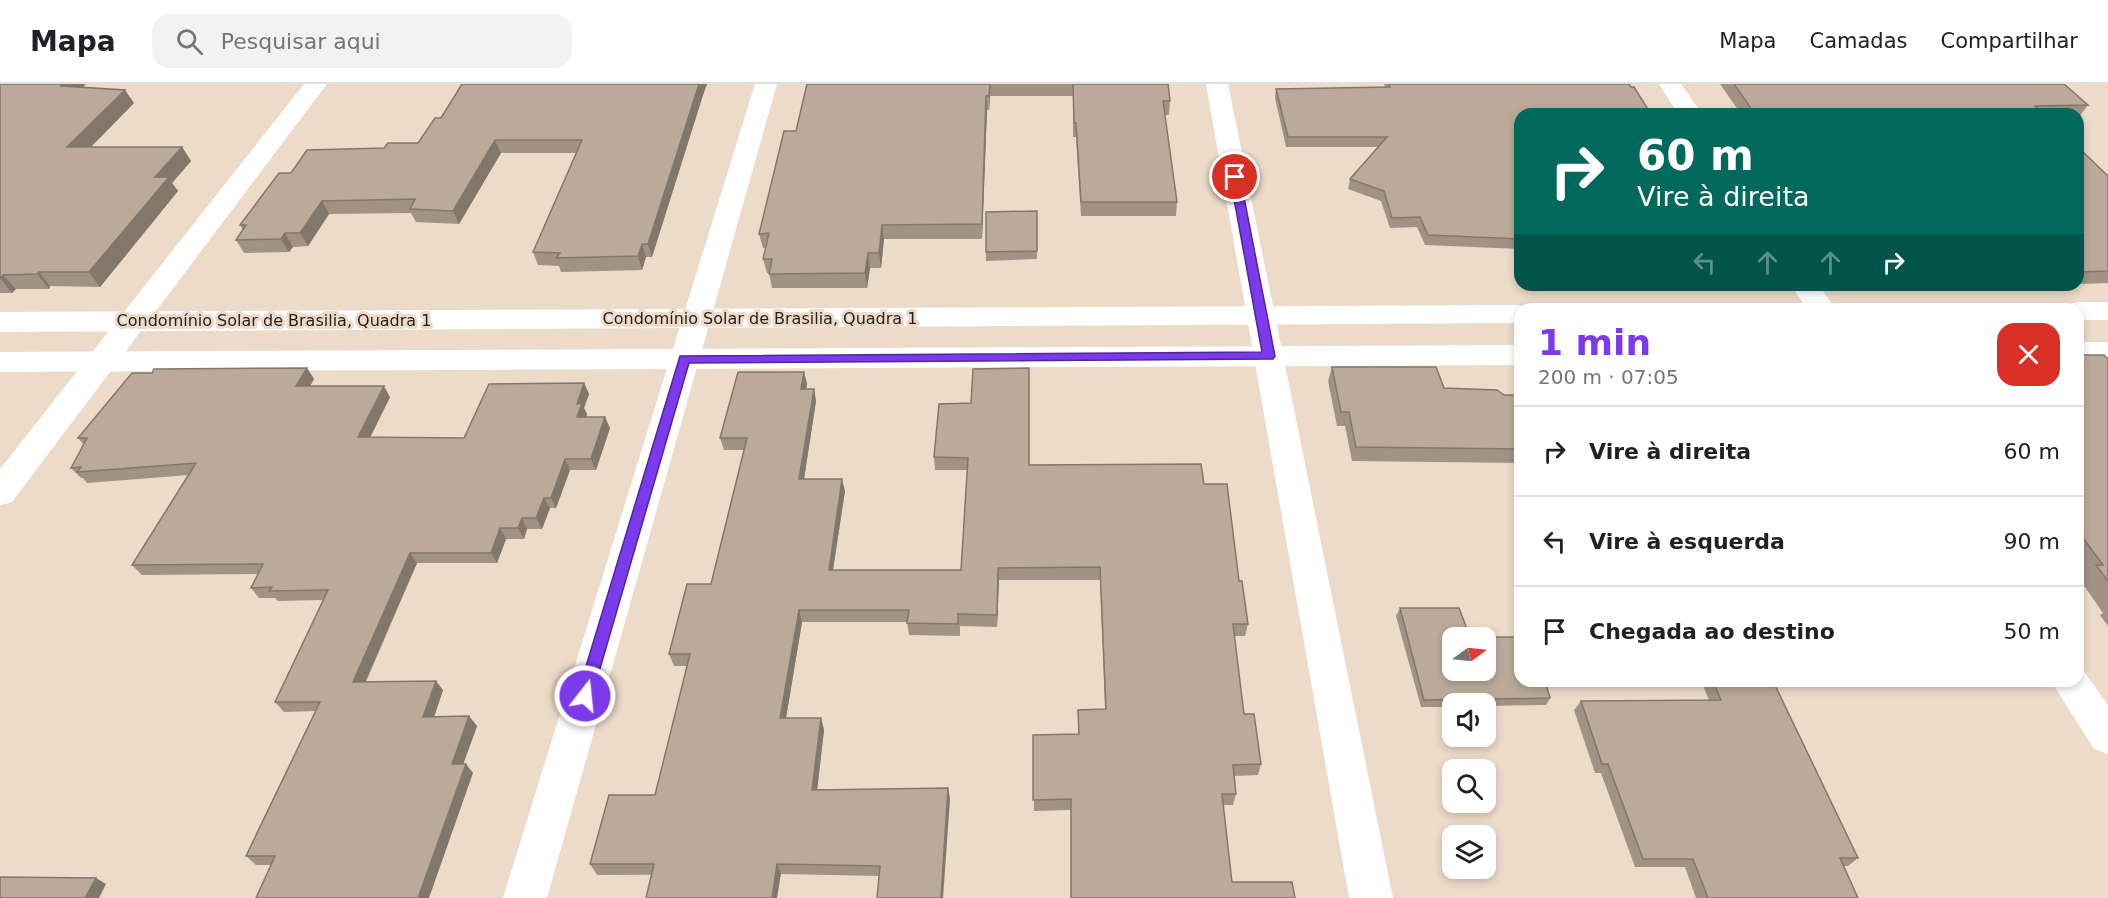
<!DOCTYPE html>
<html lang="pt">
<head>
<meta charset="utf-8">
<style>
  body { margin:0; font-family:"DejaVu Sans",sans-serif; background:#f2f2f2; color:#202124; height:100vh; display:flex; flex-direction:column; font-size:22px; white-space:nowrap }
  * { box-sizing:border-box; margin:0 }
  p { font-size:20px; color:#757577 }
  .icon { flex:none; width:33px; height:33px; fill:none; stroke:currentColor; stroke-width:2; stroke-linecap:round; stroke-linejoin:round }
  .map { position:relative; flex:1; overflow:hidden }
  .drawer { position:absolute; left:1514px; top:219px; width:570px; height:384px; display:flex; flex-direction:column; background:#fff; border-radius:18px; box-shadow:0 3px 9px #0003 }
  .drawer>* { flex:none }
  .guide { position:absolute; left:1514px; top:24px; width:570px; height:183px; border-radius:18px; box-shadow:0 3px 9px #0003; background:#00695c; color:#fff; overflow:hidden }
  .needle { width:39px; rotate:75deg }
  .tools { position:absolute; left:1442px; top:543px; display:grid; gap:12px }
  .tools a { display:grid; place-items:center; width:54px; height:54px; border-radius:12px; background:#fff; box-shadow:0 3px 9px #0003; font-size:30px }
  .pin { position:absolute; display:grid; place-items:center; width:51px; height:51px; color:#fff; margin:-26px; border:3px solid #fff; border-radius:50%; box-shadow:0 2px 6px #0007 }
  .me { position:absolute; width:66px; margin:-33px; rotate:16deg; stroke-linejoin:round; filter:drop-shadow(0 0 4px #0008) }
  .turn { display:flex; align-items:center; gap:21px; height:126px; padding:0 24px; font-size:27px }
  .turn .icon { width:78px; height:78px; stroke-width:2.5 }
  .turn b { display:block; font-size:42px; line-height:51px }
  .lanes { display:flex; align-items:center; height:57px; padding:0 24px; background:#0003; justify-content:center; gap:30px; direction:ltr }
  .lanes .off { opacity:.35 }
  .round { display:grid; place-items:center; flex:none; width:63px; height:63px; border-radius:18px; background:#f2f2f2 }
  .head { display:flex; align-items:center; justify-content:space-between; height:102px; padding:0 24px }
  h1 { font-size:36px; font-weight:800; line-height:45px; color:#7c3aed }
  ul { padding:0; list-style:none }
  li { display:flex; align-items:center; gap:18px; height:90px; padding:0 24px; border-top:2px solid #e0e0e0 }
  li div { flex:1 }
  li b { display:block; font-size:22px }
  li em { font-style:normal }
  header { display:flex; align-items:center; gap:36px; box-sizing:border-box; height:84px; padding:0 30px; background:#fff; border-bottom:2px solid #e0e0e0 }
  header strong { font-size:28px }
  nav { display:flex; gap:33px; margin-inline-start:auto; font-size:21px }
  .search { width:420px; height:54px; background:#f2f2f2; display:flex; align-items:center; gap:15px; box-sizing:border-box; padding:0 21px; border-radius:18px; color:#757577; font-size:22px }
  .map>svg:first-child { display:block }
</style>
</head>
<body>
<header>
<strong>Mapa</strong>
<div class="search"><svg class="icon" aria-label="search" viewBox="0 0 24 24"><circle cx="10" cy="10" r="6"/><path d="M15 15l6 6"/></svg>Pesquisar aqui</div>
<nav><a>Mapa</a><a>Camadas</a><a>Compartilhar</a></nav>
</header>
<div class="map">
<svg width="2108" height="814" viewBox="0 0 2108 814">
  <rect width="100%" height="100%" fill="#eddbc9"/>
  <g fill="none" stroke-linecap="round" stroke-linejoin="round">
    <path fill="#fff" fill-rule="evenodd" d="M304 0H327L12 418 0 421V385Z
      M755 0H777L547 814H503Z
      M1206 0H1228L1393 814H1349Z
      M1659 0H1681L1702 30H1678Z
      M1791 201H1819L1835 225H1807Z
      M2078 583 2083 586 2108 621V670L2094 665 2051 597H2078Z"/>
    <path fill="#fff" fill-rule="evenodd" d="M2078 218H2108V236H2078V225H2065L2068 220Z
      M1520 221 1531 225H1520V239L0 248V228Z
      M2078 258H2108V278H2078Z
      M1520 261V281L0 288V268Z"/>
  </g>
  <path fill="#a19284" d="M0 0 83 4 134 19 91 63H182L191 77 172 99 178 107 100 203 50 202 49 205H16L12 209H0Z
    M462 0H707L703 11 652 173H646L642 186 561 188 559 182 538 181 533 168 576 69H501L459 140 416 138 411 129 329 130 308 162 293 163 289 168 244 169 236 156 243 146 240 141 291 89 384 64 418 59 441 34Z
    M807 0H1168L1170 17 1169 31H1165L1177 118 1176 132H1081L1076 53H1073V12H990L989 26H987L982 155H884L881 184H870L867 204H772L769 189H767L763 175 766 164H763L759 150 796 47Z
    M1384 0H1629L1520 30V165L1425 161 1417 143 1390 144 1381 117 1348 105 1350 95 1378 63H1286L1275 14 1276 5 1385 3Z
    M1720 0H2064L2088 21 2079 33H2078V30H1741Z
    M2078 63 2108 92V199L2078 200Z
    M1037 127V175L986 177V168Z
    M2078 271 2108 275V542L2100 531 2103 529 2080 496 2084 492 2078 483Z
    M1332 283 1444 304 1504 311H1520V379L1352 377 1345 342H1337L1328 297Z
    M307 284 314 295 310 302 390 313 370 353 464 354 584 299 589 310 584 324 587 330 586 333 610 344 596 386H570L556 424H550L542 445H527L524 455H506L497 479H417L366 598 443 606 434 633 477 642 463 680 473 689 271 781H256L246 772 316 627 284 628 275 618 323 516 278 517 275 514H259L251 504 258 490 142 491 132 481 189 391 87 399 83 394H81L71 384 84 361 78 354 152 289Z
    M804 288 807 300 806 305H814L816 317 804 395 845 407 833 486H961L967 386H935L934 373 939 320 1029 381 1204 400 1239 497 1248 540 1245 552H1234L1244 630 1261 680 1258 691 1234 692 1236 710 1233 721H1223L1071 814V726L1034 727 1033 651 1078 650V626L1105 625 1100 496H999L997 543 960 542V552L909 551 907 538H802L786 634H821L824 646 817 706 948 704 950 715 879 792 781 790 597 791 590 780 655 711 687 582H674L669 570 711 500 744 366H724L720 354Z
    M1400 524 1550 614 1546 621 1485 622V620H1452V623H1421L1396 532Z
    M1701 597H1773L1858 774 1848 782H1844L1858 814H1696L1685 783H1635L1601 689H1595L1574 626 1581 617 1709 616Z"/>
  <path fill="#83776b" d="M63 0H86L70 16 61 2Z
    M699 0H707L703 11 652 173 648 160Z
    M990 0V12L989 26V12Z
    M125 6 134 19 77 77 67 63Z
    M986 12 987 26 982 155V140Z
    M495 56 501 69 459 140 453 127Z
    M182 63 191 77 172 99 178 107 100 203 89 188 155 93Z
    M322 117 329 130 308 162 300 149Z
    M882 141 884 155 881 184 879 169Z
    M285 149 293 163 289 168 281 155Z
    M642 160 646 173 642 186 638 172Z
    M868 169 870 184 867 204 865 189Z
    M39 188 50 202 49 205 37 190Z
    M3 191 16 205 12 209 0 194Z
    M307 284 314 295 304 313 296 302Z
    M804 288 807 300 804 318 801 305Z
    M584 299 589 310 584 324 587 330 582 344 577 333V320Z
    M384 302 390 313 365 364 358 353Z
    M814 305 816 317 802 408 799 395Z
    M605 333 610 344 596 386 591 375Z
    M565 375 570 386 556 424 551 414Z
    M842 395 845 407 831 498 829 486Z
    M544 414 550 424 542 445 536 434Z
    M522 434 527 445 524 455 518 444Z
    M500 444 506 455 497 479 491 469Z
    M410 469 417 479 361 607 353 598Z
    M998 484 999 496 997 543V531Z
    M799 526 802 538 784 646 780 634Z
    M436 597 443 606 431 642 423 633Z
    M469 632 477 642 460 689 452 680Z
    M821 634 824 646 816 716 812 706Z
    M466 680 473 689 429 814H418Z
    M948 704 950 715 943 814H941Z
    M777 780 781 790 777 814H772Z
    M96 794 106 800 99 814H85Z"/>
  <path fill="#ba9" stroke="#83776b" stroke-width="1.5" fill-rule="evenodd" d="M0 0H63L61 2 125 6 67 63H182L155 93H169L89 188H39L37 190 3 191 0 194Z
    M462 0H699L648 160H642L638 172 556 174 560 169 533 168 582 56H495L453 127 410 125 415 115 322 117 300 149H285L281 155 236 156 246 141H240L279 89H291L307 66 384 64 388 59H418L435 34H441Z
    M807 0H990L989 12H986L982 140 882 141 879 169H868L865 189 769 190 772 175H763L769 149 759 150 784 47H796Z
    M1073 0H1168L1170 17H1163L1177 118H1081L1076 39H1074Z
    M1389 0H1629L1631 3H1634L1651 30H1520V155L1428 151 1420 133 1392 134 1384 107 1350 95 1387 53H1288L1276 5 1390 3Z
    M1734 0H2064L2088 21 2035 22 2043 30H1755Z
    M2078 63 2108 92V187L2078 188Z
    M1037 127V167L986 168V128Z
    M2078 271H2104L2108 275V497L2096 481H2103L2078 447Z
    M1332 283H1436L1444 304 1497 306 1504 311H1520V365L1356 363 1349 328H1341Z
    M307 284 296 302H384L358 353 464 354 489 300 584 299 577 320 582 319 577 333H605L591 375H565L551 414H544L536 434H522L518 444H500L491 469H410L353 598 436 597 423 633 469 632 452 680H466L418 814H256L275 772H246L320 618H275L328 506 269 507 272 503 251 504 263 480 132 481 196 379 77 388 81 383 71 384 87 354H78L132 289H152L154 285Z
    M1029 284V381L1201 380 1204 400H1227L1239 497H1242L1248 540H1233L1244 630H1254L1261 680 1233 681 1236 710H1222L1232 798H1292L1295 814H1071V715L1033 716V651L1079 650 1078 626 1106 625 1100 483 998 484 997 531 958 530V540L907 539 909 526H799L780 634H821L812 706 948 704 941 814H877L880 782 777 780 772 814H646L654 780H590L609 711H655L690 570H669L687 500H711L747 354H720L738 288H804L801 305H814L799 395H842L829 486H961L968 374 934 373 939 320 971 319 973 285Z
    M1400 524H1459L1470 553H1520V597H1545L1550 614 1424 616ZM1452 554H1485V586H1452Z
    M1713 597H1773L1858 774H1840L1858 814H1708L1693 775H1643L1608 680H1602L1581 617 1721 616Z
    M0 793 96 794 85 814H0Z"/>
  <path fill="#7c3aed" stroke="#51269a" stroke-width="1.5" d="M1235 89 1240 93 1275 272 1273 275 689 279 592 612 590 617H579L577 612 680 272 1262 268 1230 93Z"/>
  <g text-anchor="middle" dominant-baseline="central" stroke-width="6" stroke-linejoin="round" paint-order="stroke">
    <g font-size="16" fill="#261f19" stroke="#eddbc9">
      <text x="760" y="234">Condomínio Solar de Brasilia, Quadra 1</text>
      <text x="274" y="236">Condomínio Solar de Brasilia, Quadra 1</text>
    </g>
  </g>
</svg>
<div class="tools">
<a><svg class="needle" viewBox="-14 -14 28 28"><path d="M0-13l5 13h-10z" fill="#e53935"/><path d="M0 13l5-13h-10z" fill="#757577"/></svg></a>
<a><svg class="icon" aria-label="sound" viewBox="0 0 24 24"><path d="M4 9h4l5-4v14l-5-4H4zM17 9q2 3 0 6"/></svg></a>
<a><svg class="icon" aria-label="search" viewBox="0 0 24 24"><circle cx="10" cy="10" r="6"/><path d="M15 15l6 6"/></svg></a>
<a><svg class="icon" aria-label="layers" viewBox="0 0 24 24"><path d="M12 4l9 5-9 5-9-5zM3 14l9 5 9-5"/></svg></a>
</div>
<div class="pin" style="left:1235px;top:93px;background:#d93025"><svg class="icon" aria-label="arrive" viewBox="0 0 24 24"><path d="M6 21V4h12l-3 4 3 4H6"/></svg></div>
<svg class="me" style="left:585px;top:612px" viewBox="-20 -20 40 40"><circle r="17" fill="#7c3aed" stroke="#fff" stroke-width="3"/><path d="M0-11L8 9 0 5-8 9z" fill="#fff"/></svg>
<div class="guide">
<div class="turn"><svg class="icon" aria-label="right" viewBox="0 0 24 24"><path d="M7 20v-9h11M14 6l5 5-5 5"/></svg><div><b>60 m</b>Vire à direita</div></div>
<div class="lanes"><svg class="icon off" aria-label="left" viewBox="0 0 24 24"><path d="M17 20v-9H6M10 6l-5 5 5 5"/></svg><svg class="icon off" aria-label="ahead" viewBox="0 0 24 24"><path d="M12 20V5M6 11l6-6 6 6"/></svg><svg class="icon off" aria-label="ahead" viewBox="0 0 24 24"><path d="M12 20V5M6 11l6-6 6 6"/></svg><svg class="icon" aria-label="right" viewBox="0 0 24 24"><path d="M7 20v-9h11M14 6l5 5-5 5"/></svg></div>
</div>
<section class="drawer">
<div class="head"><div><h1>1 min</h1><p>200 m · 07:05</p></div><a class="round" style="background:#d93025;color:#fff"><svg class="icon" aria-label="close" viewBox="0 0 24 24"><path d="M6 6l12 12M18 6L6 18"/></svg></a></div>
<ul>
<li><svg class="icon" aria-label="right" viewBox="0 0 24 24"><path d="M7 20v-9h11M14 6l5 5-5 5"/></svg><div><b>Vire à direita</b></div><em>60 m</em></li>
<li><svg class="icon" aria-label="left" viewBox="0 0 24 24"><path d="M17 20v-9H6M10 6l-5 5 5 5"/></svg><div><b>Vire à esquerda</b></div><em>90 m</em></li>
<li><svg class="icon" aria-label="arrive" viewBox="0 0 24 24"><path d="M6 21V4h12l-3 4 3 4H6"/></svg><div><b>Chegada ao destino</b></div><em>50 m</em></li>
</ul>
</section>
</div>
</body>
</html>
